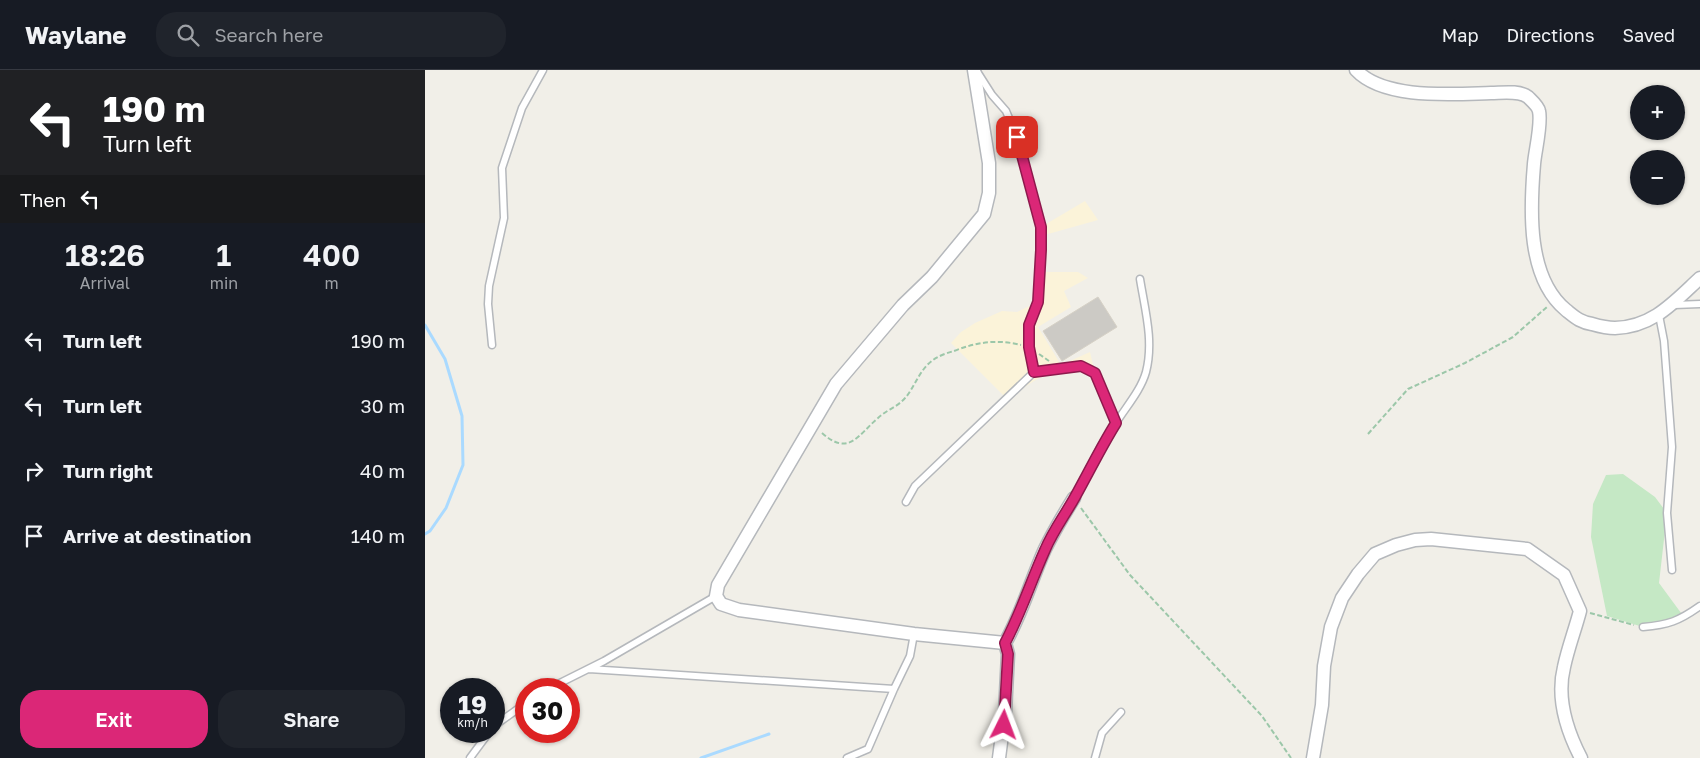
<!DOCTYPE html>
<html lang="en">
<head>
<meta charset="utf-8">
<style>
  body { margin:0; font-family:"Golos Text",sans-serif; background:#20242c; color:#f1f3f6; height:100vh; display:flex; flex-direction:column; font-size:19px; white-space:nowrap }
  * { box-sizing:border-box; margin:0 }
  p { font-size:16px; color:#9ea1a6 }
  .icon { flex:none; width:28px; height:28px; fill:none; stroke:currentColor; stroke-width:2; stroke-linecap:round; stroke-linejoin:round }
  .map { position:relative; flex:1; overflow:hidden }
  .details { display:flex; flex-direction:column; background:#171b24; width:425px }
  .details>* { flex:none }
  .top-card { background:#202124; color:#fff; overflow:hidden }
  .controls { position:absolute; left:1205px; top:15px; display:grid; gap:10px }
  .controls a { display:grid; place-items:center; width:55px; height:55px; border-radius:50%; background:#171b24; box-shadow:0 1px 4px #0004; font-size:25px }
  .speed { position:absolute; left:15px; top:608px; display:flex; gap:10px; font-size:25px; font-weight:700; text-align:center }
  .speed>* { display:grid; place-content:center; width:65px; height:65px; border-radius:50%; background:#171b24; box-shadow:0 1px 4px #0004; line-height:1 }
  .speed small { font-size:12px; font-weight:400 }
  .speed .limit { border:8px solid #d22; background:#fff; color:#111 }
  .pin { position:absolute; display:grid; place-items:center; width:42px; height:42px; color:#fff; margin:-21px; border-radius:10px; box-shadow:0 2px 8px #0006 }
  .me { position:absolute; width:55px; margin:-28px; rotate:3deg; stroke-linejoin:round; filter:drop-shadow(0 0 4px #0008) }
  .turn { display:flex; align-items:center; gap:18px; height:105px; padding:0 20px; font-size:22px }
  .turn .icon { width:65px; height:65px; stroke-width:2.5 }
  .turn b { display:block; font-size:35px; line-height:42px }
  .then { display:flex; align-items:center; height:48px; padding:0 20px; background:#0003; gap:10px; font-size:19px }
  .eta { display:flex; justify-content:space-evenly; align-items:center; height:85px; text-align:center }
  .eta b { font-size:30px; font-weight:600; line-height:35px }
  .cta { display:flex; gap:10px; margin-top:auto; padding:10px 20px }
  .cta a { flex:1; height:58px; border-radius:20px; background:#db2777; color:#fff; font-size:20px; font-weight:600; line-height:58px; text-align:center }
  .cta a+a { background:#20242c; color:#f1f3f6 }
  ul { padding:0; list-style:none }
  li { display:flex; align-items:center; gap:15px; height:65px; padding:0 20px }
  li div { flex:1 }
  li b { display:block; font-size:19px }
  li em { font-style:normal }
  header { display:flex; align-items:center; gap:30px; box-sizing:border-box; height:70px; padding:0 25px; background:#171b24; border-bottom:1px solid #363941 }
  header strong { font-size:24px }
  nav { display:flex; gap:28px; margin-inline-start:auto; font-size:18px }
  .search { width:350px; height:45px; background:#20242c; display:flex; align-items:center; gap:12px; box-sizing:border-box; padding:0 18px; border-radius:20px; color:#9ea1a6; font-size:19px }
  main { display:flex; flex:1; min-height:0 }
  .map>svg:first-child { display:block }
</style>
</head>
<body>
<header>
<strong>Waylane</strong>
<div class="search"><svg class="icon" aria-label="search" viewBox="0 0 24 24"><circle cx="10" cy="10" r="6"/><path d="M15 15l6 6"/></svg>Search here</div>
<nav><a>Map</a><a>Directions</a><a>Saved</a></nav>
</header>
<main>
<section class="details">
<div class="top-card">
<div class="turn"><svg class="icon" aria-label="left" viewBox="0 0 24 24"><path d="M17 20v-9H6M10 6l-5 5 5 5"/></svg><div><b>190 m</b>Turn left</div></div>
<div class="then">Then<svg class="icon" aria-label="left" viewBox="0 0 24 24"><path d="M17 20v-9H6M10 6l-5 5 5 5"/></svg></div>
</div>
<div class="eta">
<div><b>18:26</b><p>Arrival</p></div>
<div><b>1</b><p>min</p></div>
<div><b>400</b><p>m</p></div>
</div>
<ul>
<li><svg class="icon" aria-label="left" viewBox="0 0 24 24"><path d="M17 20v-9H6M10 6l-5 5 5 5"/></svg><div><b>Turn left</b></div><em>190 m</em></li>
<li><svg class="icon" aria-label="left" viewBox="0 0 24 24"><path d="M17 20v-9H6M10 6l-5 5 5 5"/></svg><div><b>Turn left</b></div><em>30 m</em></li>
<li><svg class="icon" aria-label="right" viewBox="0 0 24 24"><path d="M7 20v-9h11M14 6l5 5-5 5"/></svg><div><b>Turn right</b></div><em>40 m</em></li>
<li><svg class="icon" aria-label="arrive" viewBox="0 0 24 24"><path d="M6 21V4h12l-3 4 3 4H6"/></svg><div><b>Arrive at destination</b></div><em>140 m</em></li>
</ul>
<div class="cta"><a>Exit</a><a>Share</a></div>
</section>
<div class="map">
<svg width="1275" height="688" viewBox="0 0 1275 688">
  <rect width="100%" height="100%" fill="#f1efe8"/>
  <path fill="#c5e8c5" d="M1198 404 1230 427 1242 443 1234 513 1259 547 1218 557 1182 546 1166 467 1168 434 1181 405Z"/>
  <path fill="#fbf3d9" d="M660 131 673 150 616 166V157Z
    M615 202H653L663 208 639 221 646 237 613 257 636 295 665 282 670 303C666 301 661 297 656 296 634 292 600 317 582 329L526 273 536 262 550 253 577 241 592 242 613 232Z"/>
  <g fill="none" stroke-linecap="round" stroke-linejoin="round">
    <path stroke="#aadaff" stroke-width="3" d="M0 255 20 289 37 346 38 395 21 438 5 461 0 464
      M276 688 344 664"/>
  </g>
  <path fill="#cccac5" stroke="#d6d1c6" d="M673 227 692 257 637 291 618 261Z"/>
  <g fill="none" stroke-linecap="round" stroke-linejoin="round">
    <defs>
      <path id="service" d="M553 3 567 25 581 41 592 67 616 157V180L613 232 604 255V277L609 302 656 296 670 303 691 353 676 376 649 428
        M1249 235 1275 234
        M1234 245 1239 271 1247 377 1242 443 1247 500
        M67 275 63 234 64 216 79 148 77 98 97 38 118 0
        M691 353C701 337 716 320 721 302 729 271 720 240 715 209
        M481 432 490 416 609 302
        M1218 557C1243 555 1254 551 1275 536
        M164 599 469 619
        M123 619 179 591 291 526
        M69 656 101 633
        M45 688 65 661
        M422 688 443 679 469 619 485 586 489 564
        M670 688 677 663 696 642"/>
      <path id="minor" d="M549 0 564 93V123L559 144 507 207 478 235 411 314 293 515 291 526 296 534 314 540 489 564 580 573
        M931 0C959 30 1027 24 1066 23 1076 23 1094 20 1103 27 1107 31 1113 36 1114 41 1117 54 1110 81 1109 94 1105 141 1102 208 1141 240 1151 248 1155 252 1167 254 1174 256 1182 258 1190 258 1228 257 1249 232 1275 208
        M574 688 580 642 583 584 580 573C597 543 606 510 620 479 629 461 639 444 649 428
        M888 688 897 635 899 596 906 557 917 528 933 504 950 484 971 475 990 470 1006 469 1102 479 1139 505 1155 541C1150 560 1143 578 1139 597 1131 629 1142 661 1156 688"/>
    </defs>
    <use href="#service" stroke="#b5b8bc" stroke-width="9"/>
    <use href="#minor" stroke="#b5b8bc" stroke-width="15"/>
    <path stroke="#9cc7a9" stroke-width="2" stroke-dasharray="5 2.5" stroke-linecap="butt" d="M614 284 624 291
      M397 363C424 387 433 365 453 348 461 340 473 337 481 327 490 316 495 299 508 290 513 286 522 283 529 281 552 272 572 269 596 275
      M943 364 983 319 1040 293 1088 267 1123 236
      M656 438 705 505 837 646 866 688
      M1165 543 1209 555"/>
    <use href="#service" stroke="#fff" stroke-width="6"/>
    <use href="#minor" stroke="#fff" stroke-width="12"/>
  </g>
  <g fill="none" stroke-linecap="round" stroke-linejoin="round">
    <defs>
      <path id="route" d="M579 655 583 584 580 573C596 543 606 511 620 480 628 461 640 445 650 427 664 402 676 377 691 353L670 303 656 296 609 302 604 277V255L613 232 616 180V157L592 67"/>
    </defs>
    <use href="#route" stroke="#8e194d" stroke-width="12"/>
    <use href="#route" stroke="#db2777" stroke-width="9"/>
  </g>
</svg>
<div class="controls">
<a>+</a>
<a>−</a>
</div>
<div class="speed"><div>19<small>km/h</small></div><div class="limit">30</div></div>
<div class="pin" style="left:592px;top:67px;background:#d93025"><svg class="icon" aria-label="arrive" viewBox="0 0 24 24"><path d="M6 21V4h12l-3 4 3 4H6"/></svg></div>
<svg class="me" style="left:579px;top:655px" viewBox="-20 -20 40 40"><path d="M0-17L14 15 0 8-14 15z" fill="#db2777" stroke="#fff" stroke-width="4"/></svg>
</div>
</main>
</body>
</html>
